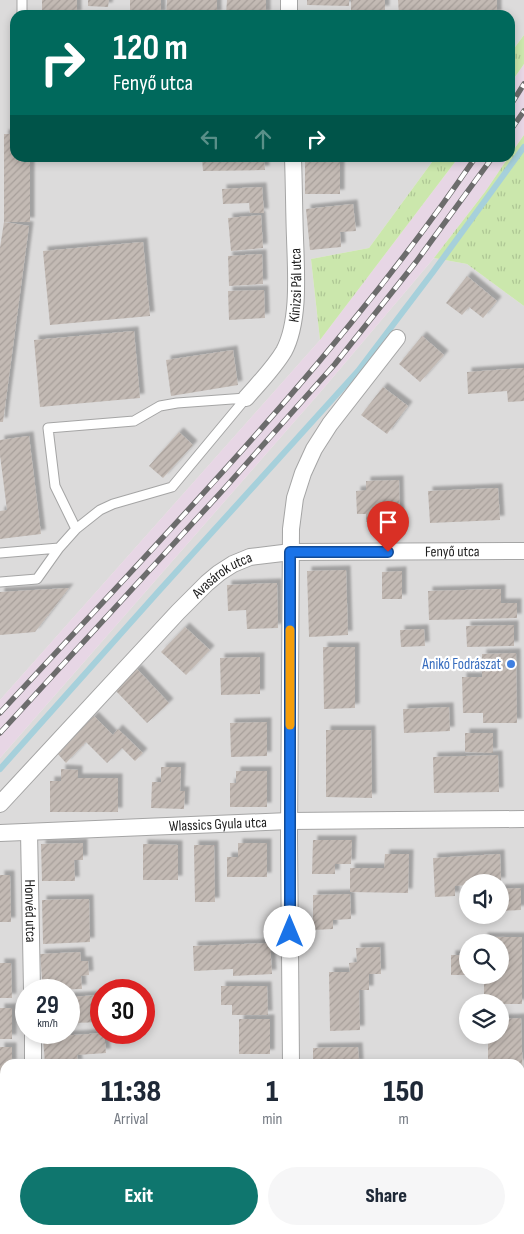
<!DOCTYPE html>
<html lang="en">
<head>
<meta charset="utf-8">
<style>
  body { margin:0; font-family:"Sofia Sans Condensed",sans-serif; background:#f6f6f7; color:#1f2937; height:100vh; display:flex; flex-direction:column; font-size:19px; white-space:nowrap }
  * { box-sizing:border-box; margin:0 }
  p { font-size:16px; color:#747a83 }
  .icon { flex:none; width:28px; height:28px; fill:none; stroke:currentColor; stroke-width:2; stroke-linecap:round; stroke-linejoin:round }
  .map { position:relative; flex:1; overflow:hidden }
  .details { position:absolute; left:0px; top:1059px; width:525px; height:176px; display:flex; flex-direction:column; background:#fff; border-radius:15px 15px 0 0; box-shadow:0 2px 8px #0003 }
  .details>* { flex:none }
  .banner { position:absolute; left:10px; top:10px; width:505px; height:152px; border-radius:15px; box-shadow:0 2px 8px #0003; background:#00695c; color:#fff; overflow:hidden }
  .controls { position:absolute; left:459px; top:874px; display:grid; gap:10px }
  .controls a { display:grid; place-items:center; width:50px; height:50px; border-radius:50%; background:#fff; box-shadow:0 2px 8px #0003; font-size:25px }
  .speed { position:absolute; left:15px; top:979px; display:flex; gap:10px; font-size:25px; font-weight:700; text-align:center }
  .speed>* { display:grid; place-content:center; width:65px; height:65px; border-radius:50%; background:#fff; box-shadow:0 2px 8px #0003; line-height:1 }
  .speed small { font-size:12px; font-weight:400 }
  .speed .limit { border:8px solid #d22; background:#fff; color:#111 }
  .pin { position:absolute; display:grid; place-items:center; width:42px; height:42px; color:#fff; margin:-51px -21px; border-radius:50% 50% 50% 0; rotate:-45deg; box-shadow:0 0 5px #0007 }
  .pin .icon { rotate:45deg }
  .me { position:absolute; width:55px; margin:-28px; rotate:0deg; stroke-linejoin:round; filter:drop-shadow(0 0 4px #0008) }
  .turn { display:flex; align-items:center; gap:18px; height:105px; padding:0 20px; font-size:22px }
  .turn .icon { width:65px; height:65px; stroke-width:2.5 }
  .turn b { display:block; font-size:35px; line-height:42px }
  .lanes { display:flex; align-items:center; height:48px; padding:0 20px; background:#0003; justify-content:center; gap:25px; direction:ltr }
  .lanes .off { opacity:.35 }
  .eta { display:flex; justify-content:space-evenly; align-items:center; height:85px; text-align:center }
  .eta b { font-size:30px; font-weight:800; line-height:35px }
  .action { display:flex; gap:10px; margin-top:auto; padding:10px 20px }
  .action a { flex:1; height:58px; border-radius:30px; background:#0f766e; color:#fff; font-size:20px; font-weight:800; line-height:58px; text-align:center }
  .action a+a { background:#f6f6f7; color:#1f2937 }
  .map>svg:first-child { display:block }
</style>
</head>
<body>
<div class="map">
<svg width="524" height="1234" viewBox="0 0 524 1234">
  <defs>
    <pattern id="grass-tufts" width="24" height="20" patternUnits="userSpaceOnUse" patternTransform="scale(1.25)"><rect width="24" height="20" fill="#cbe7ac"/><path d="M3 7l-1-3M5 7V3M7 7l1-3M15 17l-1-3M17 17v-4M19 17l1-3" fill="none" stroke="#aec694"/></pattern>
    <pattern id="building-hatch" width="6" height="6" patternUnits="userSpaceOnUse" patternTransform="scale(1.25)"><rect width="6" height="6" fill="#c3bab4"/><path d="M-1 1l2-2M0 6l6-6M5 7l2-2" fill="none" stroke="#a79f9a"/></pattern>
    <filter id="shadow"><feDropShadow dx="4.5" dy="-4.5" stdDeviation="1" flood-color="#0004"/></filter>
  </defs>
  <rect width="100%" height="100%" fill="#efebe4"/>
  <path fill="#dcdbdb" fill-rule="evenodd" d="M0 0H524V35L510 54V15H15V158H435L369 248 311 259 320 340 0 700Z
    M434 258 467 264 524 306V1234H0V758L323 389ZM468 882H500V915H468ZM468 942H500V975H468ZM26 990H69V1032H26ZM101 990H144V1032H101ZM468 1002H500V1035H468ZM5 1064H520V1230H5Z"/>
  <path fill="#e7d6e5" d="M524 64V135L510 155V84Z
    M458 158H508L485 192 434 258 323 389 0 758V700L320 340Z"/>
  <path fill="url(#grass-tufts)" d="M524 35V64L510 84V54Z
    M524 135V306L467 264 434 258 485 192 508 158H510V155Z
    M435 158H458L320 340 311 259 369 248Z"/>
  <g fill="none" stroke-linecap="round" stroke-linejoin="round">
    <path stroke="#a6d0db" stroke-width="6" d="M0 769 158 592 358 371 433 272 524 147"/>
  </g>
  <path fill="url(#building-hatch)" filter="url(#shadow)" d="M42 0H77V15H42Z
    M88 0H109L108 7 88 6Z
    M130 0H161V15H130Z
    M167 0H217V15H166Z
    M227 0H266V15H226Z
    M307 0H349V6L307 5Z
    M351 0H385V10H351Z
    M398 0H497V15H399Z
    M4 134H15V158H30V222H4L29 226 3 422H0V248L4 222Z
    M202 158H264L265 170 203 171Z
    M305 160H340V194H305Z
    M262 187 264 213H250L249 203 223 204 222 189Z
    M353 204 356 231 340 232 341 247 310 250 306 209Z
    M261 215 263 248 231 251 228 218Z
    M143 242 150 316 50 325 43 251Z
    M262 254 263 284 229 286 228 256Z
    M467 276 497 301 483 318 469 307 462 315 446 303Z
    M264 290 265 318 229 320 228 291Z
    M134 331 140 398 40 407 34 340Z
    M422 336 444 355 420 382 399 364Z
    M233 350 238 385 171 396 166 360Z
    M524 368V401L508 402 507 391 468 394 467 372Z
    M383 387 408 406 387 434 361 415Z
    M179 432 193 445 163 478 149 466Z
    M29 436 41 534 0 539V511L7 510 0 455V440Z
    M399 480 400 521 366 522V514H357L356 491 366 490V481Z
    M498 488 500 520 430 523 428 491Z
    M346 570 348 635 309 637 307 571Z
    M402 571V599H382V572Z
    M277 583 278 628 247 629 246 610 228 611 227 585Z
    M69 588 35 632 0 635V592Z
    M501 589V603H517V618L429 620 428 591Z
    M514 625V646L467 647 466 626Z
    M185 627 210 650 186 675 161 652Z
    M424 629 425 646 401 647 400 630Z
    M323 647H355V708L324 709Z
    M516 653 517 723H483V713H463L462 677H482V654Z
    M260 657V694L221 695 220 658Z
    M137 669 169 703 147 723 115 690Z
    M449 707 450 731 404 733 403 709Z
    M94 716 113 735 118 729 143 753 135 761 122 748 107 763 86 742 66 763 57 753Z
    M267 722V756L231 757 230 723Z
    M326 730H371L372 798 326 797Z
    M465 733H493V753L465 752Z
    M498 755 499 792 434 793 433 757Z
    M161 767H181L180 791H185L184 809 151 808 152 782H161Z
    M61 769 78 770V778H118V812H50V781H61Z
    M236 771H267V807H230V783H236Z
    M313 840H352L351 864H335V874H312Z
    M83 843V860H74L75 881H42L41 844Z
    M238 843H267V877H227V857H238Z
    M143 844 178 845V880H143Z
    M194 845H214L215 902H195Z
    M385 854H409L408 893 350 892V868H384Z
    M500 854 501 882H468V885L455 886V896L435 897 433 858Z
    M0 875H10L11 922H0Z
    M521 888V910L500 911V889Z
    M350 894 351 919 333 920V929L313 930V895Z
    M89 899 90 942 43 944 42 900Z
    M483 937H522V1004H500V1002H484V975H500V942H483Z
    M270 943 272 974 233 976V969L194 971 193 946Z
    M380 947 381 974H369V990H359L360 1030 330 1031 329 972H350L349 963 357 962 356 948Z
    M80 952 81 961H88L89 975 81 976 82 989 43 990 40 954Z
    M451 955H468V975H451Z
    M0 963H11L12 998H0Z
    M221 986H267L268 1015H232V1005H221Z
    M101 995V1022L74 1023V1029H69V997Z
    M0 1008H12V1039H0Z
    M521 1018 523 1084H520V1064H488V1035H500V1019Z
    M239 1019H270V1054H239Z
    M104 1033 106 1053 77 1055 78 1064H45L43 1037Z
    M0 1047H12V1064H5V1082H0Z
    M358 1047 359 1064H313V1048Z
    M0 1116H5V1146H0Z
    M0 1171H5V1228H0Z
    M468 1230V1234H407L406 1231Z"/>
  <g fill="none" stroke-linecap="round" stroke-linejoin="round">
    <defs>
      <path id="lane" d="M22 0V15
        M76 529 55 486 48 428 134 421 160 406 177 403 246 398
        M0 553 59 548
        M0 582 37 579 59 548 76 529 100 510 113 504 172 487 246 398"/>
      <g id="street">
        <path d="M289 0V15"/>
        <path id="s1" d="M246 398C259 383 274 368 284 351 300 321 296 271 295 238 294 211 294 184 293 158"/>
        <path id="s2" d="M0 804 178 612 207 583 219 573 233 564 250 557 291 552 524 551"/>
        <path id="s3" d="M29 832 32 990"/>
        <path id="s4" d="M0 833 289 821 524 819"/>
        <path d="M33 1032V1064"/>
        <path d="M291 1064 289 838 291 529 295 498 303 473 314 449 330 424 397 338"/>
        <path d="M520 1202H524"/>
        <path d="M37 1230V1234"/>
        <path d="M292 1230V1234"/>
        <path d="M189 1234 225 1230"/>
      </g>
    </defs>
    <use href="#lane" stroke="#a5a5a5" stroke-width="11"/>
    <use href="#street" stroke="#a5a5a5" stroke-width="18"/>
    <use href="#lane" stroke="#fff" stroke-width="9"/>
    <use href="#street" stroke="#fff" stroke-width="16"/>
    <defs>
      <path id="rail" d="M510 106 524 84
        M510 131 524 111
        M0 713C165 534 338 359 475 158
        M0 733 224 489 335 364 416 262 492 158"/>
    </defs>
    <use href="#rail" stroke="#6c6c6c" stroke-width="5.5"/>
    <use href="#rail" stroke="#fff" stroke-width="4" stroke-dasharray="11" stroke-linecap="butt"/>
  </g>
  <g fill="none" stroke-linecap="round" stroke-linejoin="round">
    <defs>
      <path id="route" d="M290 932V552H388"/>
    </defs>
    <use href="#route" stroke="#114b97" stroke-width="12"/>
    <use href="#route" stroke="#1a73e8" stroke-width="9"/>
    <path stroke="#f59e0b" stroke-width="9" d="M290 725V630"/>
  </g>
  <circle fill="#3f7fe0" stroke="#fff" stroke-width="2" cx="511" cy="664" r="5"/>
  <g text-anchor="middle" dominant-baseline="central" stroke-width="4.5" stroke-linejoin="round" paint-order="stroke">
    <g font-size="15" fill="#1e1e1e" stroke="#fff">
      <text stroke="none"><textPath href="#s1" startOffset="128">Kinizsi Pál utca</textPath></text>
      <text stroke="none"><textPath href="#s2" startOffset="556">Fenyő utca</textPath></text>
      <text stroke="none"><textPath href="#s2" startOffset="320">Avasárok utca</textPath></text>
      <text stroke="none"><textPath href="#s4" startOffset="218">Wlassics Gyula utca</textPath></text>
      <text stroke="none"><textPath href="#s3" startOffset="79">Honvéd utca</textPath></text>
    </g>
    <g font-size="15" fill="#366cbe" stroke="#fff" text-anchor="end">
      <text x="501" y="664">Anikó Fodrászat</text>
    </g>
  </g>
</svg>
<div class="controls">
<a><svg class="icon" aria-label="sound" viewBox="0 0 24 24"><path d="M4 9h4l5-4v14l-5-4H4zM17 9q2 3 0 6"/></svg></a>
<a><svg class="icon" aria-label="search" viewBox="0 0 24 24"><circle cx="10" cy="10" r="6"/><path d="M15 15l6 6"/></svg></a>
<a><svg class="icon" aria-label="layers" viewBox="0 0 24 24"><path d="M12 4l9 5-9 5-9-5zM3 14l9 5 9-5"/></svg></a>
</div>
<div class="speed"><div>29<small>km/h</small></div><div class="limit">30</div></div>
<div class="pin" style="left:388px;top:552px;background:#d93025"><svg class="icon" aria-label="arrive" viewBox="0 0 24 24"><path d="M6 21V4h12l-3 4 3 4H6"/></svg></div>
<svg class="me" style="left:290px;top:932px" viewBox="-20 -20 40 40"><circle r="19" fill="#fff"/><path d="M0-13L10 11 0 6-10 11z" fill="#1a73e8"/></svg>
<div class="banner">
<div class="turn"><svg class="icon" aria-label="right" viewBox="0 0 24 24"><path d="M7 20v-9h11M14 6l5 5-5 5"/></svg><div><b>120 m</b>Fenyő utca</div></div>
<div class="lanes"><svg class="icon off" aria-label="left" viewBox="0 0 24 24"><path d="M17 20v-9H6M10 6l-5 5 5 5"/></svg><svg class="icon off" aria-label="ahead" viewBox="0 0 24 24"><path d="M12 20V5M6 11l6-6 6 6"/></svg><svg class="icon" aria-label="right" viewBox="0 0 24 24"><path d="M7 20v-9h11M14 6l5 5-5 5"/></svg></div>
</div>
<section class="details">
<div class="eta">
<div><b>11:38</b><p>Arrival</p></div>
<div><b>1</b><p>min</p></div>
<div><b>150</b><p>m</p></div>
</div>
<div class="action"><a>Exit</a><a>Share</a></div>
</section>
</div>
</body>
</html>
